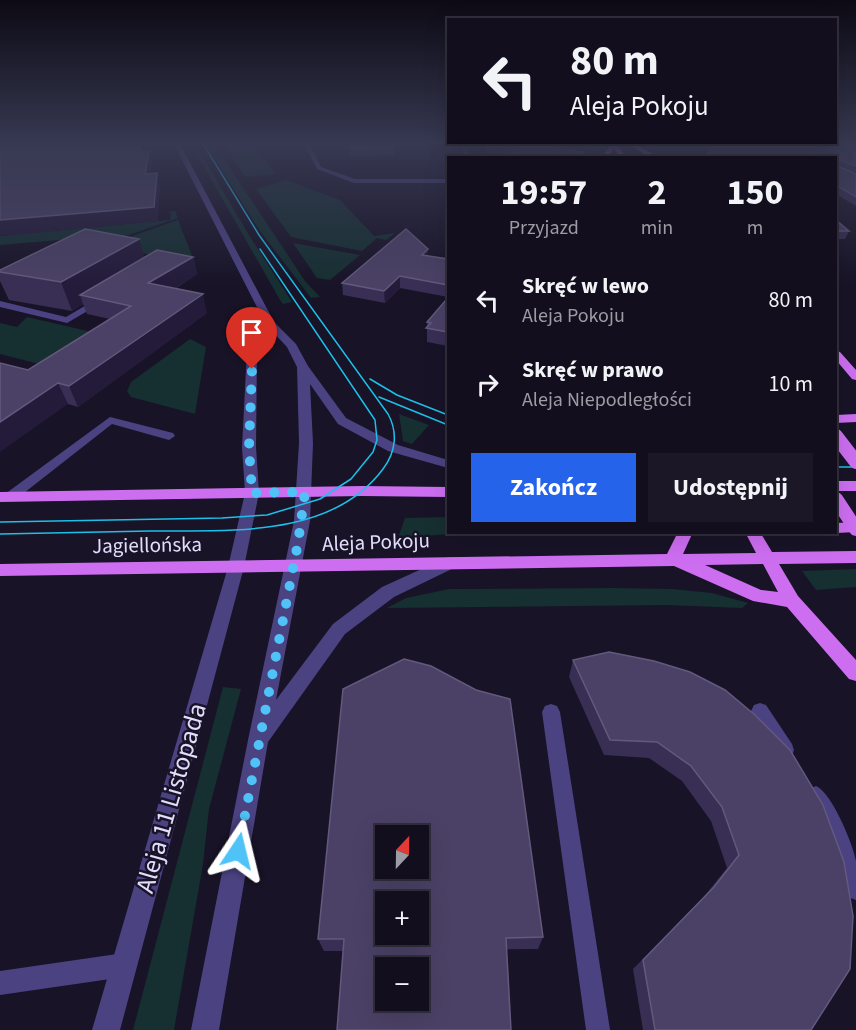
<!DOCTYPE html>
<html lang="pl">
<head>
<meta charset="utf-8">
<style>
  body { margin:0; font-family:"Source Sans 3",sans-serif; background:#1b1726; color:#f1f3f6; height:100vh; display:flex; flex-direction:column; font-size:22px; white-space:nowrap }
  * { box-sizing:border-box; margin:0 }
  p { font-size:20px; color:#9c9ca4 }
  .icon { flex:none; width:33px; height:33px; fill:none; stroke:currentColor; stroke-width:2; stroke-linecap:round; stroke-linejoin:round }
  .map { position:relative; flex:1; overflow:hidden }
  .drawer { position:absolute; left:447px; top:156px; width:390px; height:378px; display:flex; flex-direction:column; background:#120e1d; border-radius:0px; box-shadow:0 6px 24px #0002,0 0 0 2px #312e3b }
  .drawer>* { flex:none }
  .top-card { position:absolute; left:447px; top:18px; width:390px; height:126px; border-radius:0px; box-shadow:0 6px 24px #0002,0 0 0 2px #312e3b; background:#120e1d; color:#f1f3f6; overflow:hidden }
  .needle { width:39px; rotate:22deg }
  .controls { position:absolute; left:375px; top:825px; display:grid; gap:12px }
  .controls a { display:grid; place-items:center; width:54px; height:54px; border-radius:0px; background:#120e1d; box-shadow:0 6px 24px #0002,0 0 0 2px #312e3b; font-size:30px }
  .pin { position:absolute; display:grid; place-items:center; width:51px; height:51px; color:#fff; margin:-62px -26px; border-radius:50% 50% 50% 0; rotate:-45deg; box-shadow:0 0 6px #0007 }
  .pin .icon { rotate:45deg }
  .me { position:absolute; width:66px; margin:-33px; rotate:10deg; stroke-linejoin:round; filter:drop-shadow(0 0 4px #0008) }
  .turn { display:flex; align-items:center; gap:21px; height:126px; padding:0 24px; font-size:27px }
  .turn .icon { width:78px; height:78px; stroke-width:2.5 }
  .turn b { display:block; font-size:42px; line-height:51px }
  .eta { display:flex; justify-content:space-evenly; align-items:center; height:102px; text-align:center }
  .eta b { font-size:36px; font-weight:700; line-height:42px }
  .primary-button { display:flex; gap:12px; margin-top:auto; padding:12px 24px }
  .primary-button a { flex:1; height:69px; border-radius:0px; background:#2563eb; color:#fff; font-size:24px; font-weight:700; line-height:69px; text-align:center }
  .primary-button a+a { background:#1b1726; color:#f1f3f6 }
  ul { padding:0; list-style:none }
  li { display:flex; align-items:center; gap:18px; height:84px; padding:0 24px }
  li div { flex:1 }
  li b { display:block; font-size:22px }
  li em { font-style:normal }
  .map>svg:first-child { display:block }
</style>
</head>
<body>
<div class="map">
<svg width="856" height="1030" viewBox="0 0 856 1030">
  <rect width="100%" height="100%" fill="#181327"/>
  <path fill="#162f31" d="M190 142H194L249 235 292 302 283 304 280 300Z
    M204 142H213L305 281 320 297 311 298 260 231Z
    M222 142H251L276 174 245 177Z
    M286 180 340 200 374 236 395 233 386 240 377 238 362 251 291 237 256 189Z
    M175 211 178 218 73 254 71 239 0 245V236L170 220 171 213 167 212Z
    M178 220 195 263 104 246Z
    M293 243 360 255 330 280 317 278Z
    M27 317 92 332 43 365 0 354V323L17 327Z
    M190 339 206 347 195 414 131 397 127 391 131 382Z
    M399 414 429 425 412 444 403 441Z
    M448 517V532L463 533 398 538 405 518Z
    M856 569V587L816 590 802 571Z
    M613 588 672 589 712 593 748 603 742 608 667 605 387 608 406 598 449 589Z
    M223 687 241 689 209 809 203 864 174 1030H133Z"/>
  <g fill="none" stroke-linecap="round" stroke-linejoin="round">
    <path fill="#4b4282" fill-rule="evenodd" d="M303 142H309L321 167 355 179H448V183H354L317 169Z
      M100 297 103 298V302L67 323 0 307V301L66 317Z
      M110 417 173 433 175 436 169 440 112 424 15 500H5L3 497 5 494Z
      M760 703 766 705 792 744 794 750 792 756 785 759 778 756 754 717 751 711 754 705Z
      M551 704 557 706 560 712 610 1030H586L542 712 545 706Z
      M816 786C832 793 853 844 856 861 856 873 856 888 856 900L848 897 820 820 806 796 809 789Z
      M124 953 132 957 136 965 132 973 124 977 0 995V971Z"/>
    <path fill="#4b4282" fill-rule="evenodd" d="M461 142H467L470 158H464Z"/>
    <path fill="#4b4282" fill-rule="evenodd" d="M173 142H179L274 322 296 344 308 366 346 418 398 445 448 460V468L388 451 338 424 310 384 313 443 310 521 276 700 333 624 382 587 448 557H460L462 561 460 565 394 597 345 634 268 742 219 1030H191L248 740 294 521 299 443 297 367 287 347 271 330 257 350 256 447 259 493 244 567 120 1030H92L228 567 245 493 242 447 247 350 265 323Z"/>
    <path fill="#cd6ef1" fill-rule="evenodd" d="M610 142H616L626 158H620L614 149 610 154 611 158H605L604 154 611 144Z
      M633 143 635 144 660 158H651L631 146Z
      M836 351 840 352 856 370V380L852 379 836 360Z
      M856 414V422L836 423V415Z
      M836 481H856V491H836Z
      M362 486 448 487V497L362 496 0 502V492Z
      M856 522V532L836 533 833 532H836V523Z
      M678 532H693L683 554 756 553 745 532H760L772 552 856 551V563L779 564 798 596 856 660V681L849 679 787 607 753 601 674 566 0 576V564L667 554ZM763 564 778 592 761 590 705 565Z"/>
    <path stroke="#1cc0e9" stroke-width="1.5" d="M370 379 397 395 448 415
      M379 397 448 425
      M836 467H856
      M0 522 222 518 267 515 320 499 351 479 373 452 377 440 375 420 260 249
      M0 534C50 533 100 532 150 531 228 530 331 539 383 469 396 452 398 432 388 414L259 235 202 142"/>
    <path stroke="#cd6ef1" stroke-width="14" d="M836 436 856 462
      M836 499 856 529"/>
  </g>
  <path fill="#392e54" d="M394 142V155L349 156V149Z
    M491 142H566L559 149 508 156 486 153 487 146Z
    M856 142V206L836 194V158Z
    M836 220 849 231 845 239H836Z
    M428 256 448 259V297L400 288 385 303 343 295 342 283Z
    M145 257H193L197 274 175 289 207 313 78 407 68 404 28 370 110 319 87 314 83 304 72 311 9 300 0 281V270Z
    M448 302V346L427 342V322Z
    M573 660 690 672 811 1030H643L633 969 702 899 727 868 711 821 682 781 649 758 604 755 569 677Z
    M543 937 538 949 343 951H324L318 939Z"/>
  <path fill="#241b3a" d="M141 142H145L146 145 142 165 139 152Z
    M560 142H566L553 156V148Z
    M149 152 152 164 148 187 145 174Z
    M157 173 160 186 158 221 0 236V220Z
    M139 239 147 265 80 295 83 304 72 311 61 282Z
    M428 249V260L422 255Z
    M193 257 197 274 154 302 148 283Z
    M400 276V288L385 303 384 291Z
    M203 294 207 313 78 407 69 386Z
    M58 383 68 404 0 452V422Z"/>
  <path fill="#4b4166" stroke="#63597d" stroke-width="1.5" fill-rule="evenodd" d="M0 142H141L139 152H149L145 174 157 173 154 207 0 220Z
    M351 142H394V148L349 149Z
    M491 142H560L553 148 584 152 579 158H506L516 149 487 146Z
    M711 142H856V166L837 159 838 166 856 174V197L836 185V158H706Z
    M836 220 849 231H836Z
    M85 229 139 239 61 282 0 272V270Z
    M406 229 428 249 422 255 448 259V285L400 276 384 291 342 283Z
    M157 250 193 257 148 283 203 294 69 386 58 383 0 422V363L28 370 131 306 80 295Z
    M445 301 448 302V332L426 328 431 323 427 322Z
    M609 652 654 661 690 672 725 690 755 715 790 750 823 805 844 862 853 916 850 969 811 1030H655L643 960 714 887 739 855 722 807 691 766 657 742 610 740 573 660Z
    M404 659 431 666 476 690 510 699 543 937 506 938 511 1030H337L344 939H318L343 689ZM386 836H418V868H386ZM386 902H418V934H386ZM386 968H418V1000H386Z"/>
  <linearGradient id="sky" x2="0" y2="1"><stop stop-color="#0d0a15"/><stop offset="0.5" stop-color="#373952"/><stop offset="1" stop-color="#373952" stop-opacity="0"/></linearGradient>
  <rect width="856" height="286" fill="url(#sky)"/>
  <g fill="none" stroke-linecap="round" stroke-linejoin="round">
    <path stroke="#4fc3f7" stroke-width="10" stroke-dasharray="0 18" d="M238 851 298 543 305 492 252 493 249 447 252 369"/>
  </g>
  <g text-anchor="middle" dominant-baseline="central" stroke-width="5" stroke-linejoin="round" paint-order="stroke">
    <g font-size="21" fill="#e3ddfc" stroke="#181327">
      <text transform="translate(376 542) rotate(-2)">Aleja Pokoju</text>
      <text transform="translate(147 545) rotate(-1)">Jagiellońska</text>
    </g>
    <g font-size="26" fill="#e3ddfc" stroke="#181327">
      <text transform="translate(171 798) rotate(-74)">Aleja 11 Listopada</text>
    </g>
  </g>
</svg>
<div class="controls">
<a><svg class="needle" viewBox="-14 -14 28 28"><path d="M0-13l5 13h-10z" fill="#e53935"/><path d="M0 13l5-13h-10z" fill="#9c9ca4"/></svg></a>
<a>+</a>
<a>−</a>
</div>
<div class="pin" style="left:252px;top:369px;background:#d93025"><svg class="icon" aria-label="arrive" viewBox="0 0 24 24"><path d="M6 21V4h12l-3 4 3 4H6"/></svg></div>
<svg class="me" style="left:238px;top:851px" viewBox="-20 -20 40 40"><path d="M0-17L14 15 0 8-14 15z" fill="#4fc3f7" stroke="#fff" stroke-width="4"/></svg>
<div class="top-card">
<div class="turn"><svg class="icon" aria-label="left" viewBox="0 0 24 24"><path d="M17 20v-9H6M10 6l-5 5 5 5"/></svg><div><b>80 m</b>Aleja Pokoju</div></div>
</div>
<section class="drawer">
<div class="eta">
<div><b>19:57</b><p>Przyjazd</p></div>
<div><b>2</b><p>min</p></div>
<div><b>150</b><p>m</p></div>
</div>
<ul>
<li><svg class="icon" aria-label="left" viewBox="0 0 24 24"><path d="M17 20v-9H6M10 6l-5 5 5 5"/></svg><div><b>Skręć w lewo</b><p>Aleja Pokoju</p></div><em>80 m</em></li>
<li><svg class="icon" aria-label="right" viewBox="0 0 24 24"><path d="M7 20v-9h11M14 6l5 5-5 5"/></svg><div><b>Skręć w prawo</b><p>Aleja Niepodległości</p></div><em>10 m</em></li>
</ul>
<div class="primary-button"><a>Zakończ</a><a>Udostępnij</a></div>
</section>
</div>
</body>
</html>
